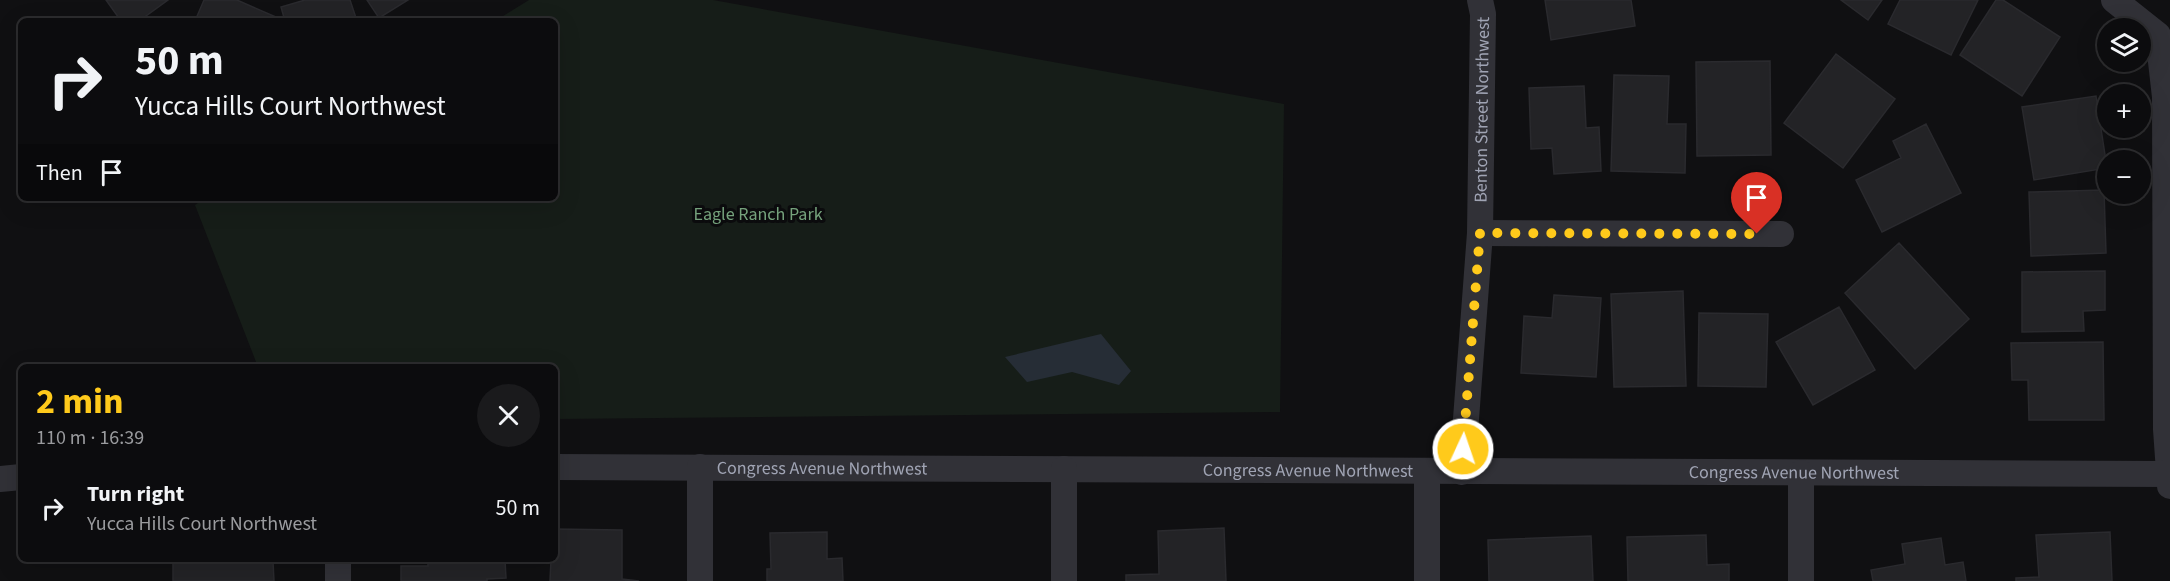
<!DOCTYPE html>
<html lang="en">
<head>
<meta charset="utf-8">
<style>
  body { margin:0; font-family:"Source Sans 3",sans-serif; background:#1a1a1c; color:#f1f3f6; height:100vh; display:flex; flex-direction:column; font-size:22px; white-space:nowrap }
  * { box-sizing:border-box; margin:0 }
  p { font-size:20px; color:#9a9b9e }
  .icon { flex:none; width:33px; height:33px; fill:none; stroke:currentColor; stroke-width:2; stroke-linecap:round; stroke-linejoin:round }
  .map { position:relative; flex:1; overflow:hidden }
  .sheet { position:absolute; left:18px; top:364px; width:540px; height:198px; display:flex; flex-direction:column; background:#0c0c0e; border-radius:9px; box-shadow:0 6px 24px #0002,0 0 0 2px #2c2c2e }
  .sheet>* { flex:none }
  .top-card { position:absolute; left:18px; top:18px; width:540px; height:183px; border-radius:9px; box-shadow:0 6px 24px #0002,0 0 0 2px #2c2c2e; background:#0c0c0e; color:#f1f3f6; overflow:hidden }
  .tools { position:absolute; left:2097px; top:18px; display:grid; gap:12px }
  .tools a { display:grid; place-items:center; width:54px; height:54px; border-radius:50%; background:#0c0c0e; box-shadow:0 6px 24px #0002,0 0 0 2px #2c2c2e; font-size:30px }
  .pin { position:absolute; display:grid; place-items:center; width:51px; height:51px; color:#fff; margin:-62px -26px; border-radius:50% 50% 50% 0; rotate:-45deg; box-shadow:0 0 6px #0007 }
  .pin .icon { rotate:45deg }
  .me { position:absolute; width:66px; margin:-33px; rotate:3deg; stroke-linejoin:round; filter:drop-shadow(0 0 4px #0008) }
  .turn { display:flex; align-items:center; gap:21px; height:126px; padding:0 18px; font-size:27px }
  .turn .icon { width:78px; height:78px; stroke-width:2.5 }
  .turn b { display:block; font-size:42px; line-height:51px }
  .then { display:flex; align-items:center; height:57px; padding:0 18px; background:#0003; gap:12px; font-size:22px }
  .round { display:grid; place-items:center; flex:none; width:63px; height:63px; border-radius:32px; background:#1a1a1c }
  .head { display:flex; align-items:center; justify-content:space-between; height:102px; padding:0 18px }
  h1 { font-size:36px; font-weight:700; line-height:45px; color:#ffca1b }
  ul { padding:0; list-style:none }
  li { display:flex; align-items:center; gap:18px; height:84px; padding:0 18px }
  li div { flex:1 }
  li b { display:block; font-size:22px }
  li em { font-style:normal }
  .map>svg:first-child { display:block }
</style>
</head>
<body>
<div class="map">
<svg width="2170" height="581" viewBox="0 0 2170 581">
  <rect width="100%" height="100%" fill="#101012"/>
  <path fill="#161d18" d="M529 0H713L1284 104 1280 412 555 419V368L258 367 195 205 206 198H555V21H495Z"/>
  <path fill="#262d36" d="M1101 334 1131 371 1119 385 1072 372 1027 382 1005 357Z"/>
  <path fill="#232326" stroke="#2a2a2e" stroke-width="1.5" d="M106 0H168L139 21H121Z
    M204 0H237L278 18 277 21H195Z
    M305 0H350L357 21H285L281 7Z
    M367 0H408L379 18Z
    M1545 0H1631L1635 26 1551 40Z
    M1841 0H1882L1868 20Z
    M1900 0H1978L1951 55 1888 24Z
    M1996 0H2003L2060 37 2022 96 1960 55Z
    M1836 54 1895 99 1843 168 1784 123Z
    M1770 61 1771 155 1697 156 1696 62Z
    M1614 75 1669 76 1667 124H1686L1685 173 1611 171Z
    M1584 86 1586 128 1599 127 1601 171 1554 174 1552 148 1531 149 1529 88Z
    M2096 96 2107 168 2034 180 2022 107Z
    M1926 124 1961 193 1882 232 1856 180 1901 158 1893 141Z
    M2104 190 2106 253 2031 256 2029 192Z
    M1899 243 1969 319 1915 369 1845 293Z
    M2105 271V310L2083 311 2084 331 2022 332V272Z
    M1683 291 1686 386 1614 387 1611 294Z
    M1554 295 1601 298 1596 377 1521 373 1524 316 1552 318Z
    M1839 307 1875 370 1813 405 1776 342Z
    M1699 313 1768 314 1766 387 1698 386Z
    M2103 342 2104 420H2029L2028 380H2012L2011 343Z
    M1224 528 1226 581H1126V575L1159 574 1158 531Z
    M555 529 622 530V579L639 581H550L551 560H555Z
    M827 532V559L842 558 843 581H767V569H771L770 533Z
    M2110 532 2112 581H2016V578L2039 577 2036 535Z
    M1706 535 1707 565 1729 564V581H1628L1627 537Z
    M1591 536 1593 581H1489L1488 540Z
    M1941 538 1945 565 1963 562 1966 581H1873L1871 570 1905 564 1902 544Z
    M173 560 273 561 274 581H173Z
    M428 560H505L506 578 487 579V581H401V566H428Z"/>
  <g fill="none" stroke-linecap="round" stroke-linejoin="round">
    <g stroke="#313137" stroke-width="26">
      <path d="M2114 0 2158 35 2165 97 2166 429 2170 486"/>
      <path d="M1480 233 1781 234"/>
      <path id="s1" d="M555 467 2170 474"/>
      <path d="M700 467V581"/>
      <path id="s2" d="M1462 472 1480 233 1483 14 1480 0"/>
      <path d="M0 479 21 477"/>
      <path d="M338 560V581"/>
      <path d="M1064 581V469"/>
      <path d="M1427 581V471"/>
      <path d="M1801 581V473"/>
    </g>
  </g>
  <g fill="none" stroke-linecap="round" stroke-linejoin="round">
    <path stroke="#ffca1b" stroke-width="10" stroke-dasharray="0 18" d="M1463 449 1480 233 1757 234"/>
  </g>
  <g text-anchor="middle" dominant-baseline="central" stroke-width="6" stroke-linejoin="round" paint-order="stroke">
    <g font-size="18" fill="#a0a4b4" stroke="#0b0b0d">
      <text stroke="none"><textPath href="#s2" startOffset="363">Benton Street Northwest</textPath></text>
      <text stroke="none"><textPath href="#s1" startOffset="267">Congress Avenue Northwest</textPath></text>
      <text stroke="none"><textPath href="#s1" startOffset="753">Congress Avenue Northwest</textPath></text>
      <text stroke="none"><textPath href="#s1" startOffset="1239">Congress Avenue Northwest</textPath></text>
    </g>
    <g font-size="18" fill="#75a27c" stroke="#0b0b0d">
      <text x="758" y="214">Eagle Ranch Park</text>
    </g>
  </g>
</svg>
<div class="tools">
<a><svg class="icon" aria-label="layers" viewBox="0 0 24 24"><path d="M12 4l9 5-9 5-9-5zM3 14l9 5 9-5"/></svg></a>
<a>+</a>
<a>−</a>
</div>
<div class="pin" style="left:1757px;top:234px;background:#d93025"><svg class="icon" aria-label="arrive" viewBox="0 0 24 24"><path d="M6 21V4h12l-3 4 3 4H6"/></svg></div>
<svg class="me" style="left:1463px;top:449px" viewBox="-20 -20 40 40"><circle r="17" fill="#ffca1b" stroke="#fff" stroke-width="3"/><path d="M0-11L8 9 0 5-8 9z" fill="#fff"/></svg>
<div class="top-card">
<div class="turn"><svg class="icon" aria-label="right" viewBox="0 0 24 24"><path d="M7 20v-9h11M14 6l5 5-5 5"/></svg><div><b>50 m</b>Yucca Hills Court Northwest</div></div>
<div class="then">Then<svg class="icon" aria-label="arrive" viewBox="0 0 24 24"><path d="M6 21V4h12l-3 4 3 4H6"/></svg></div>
</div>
<section class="sheet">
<div class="head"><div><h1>2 min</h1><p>110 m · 16:39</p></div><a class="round"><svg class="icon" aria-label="close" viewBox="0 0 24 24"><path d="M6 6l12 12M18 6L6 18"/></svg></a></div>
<ul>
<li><svg class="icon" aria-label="right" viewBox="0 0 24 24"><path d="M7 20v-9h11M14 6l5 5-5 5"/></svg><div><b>Turn right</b><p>Yucca Hills Court Northwest</p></div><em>50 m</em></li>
</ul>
</section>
</div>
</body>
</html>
